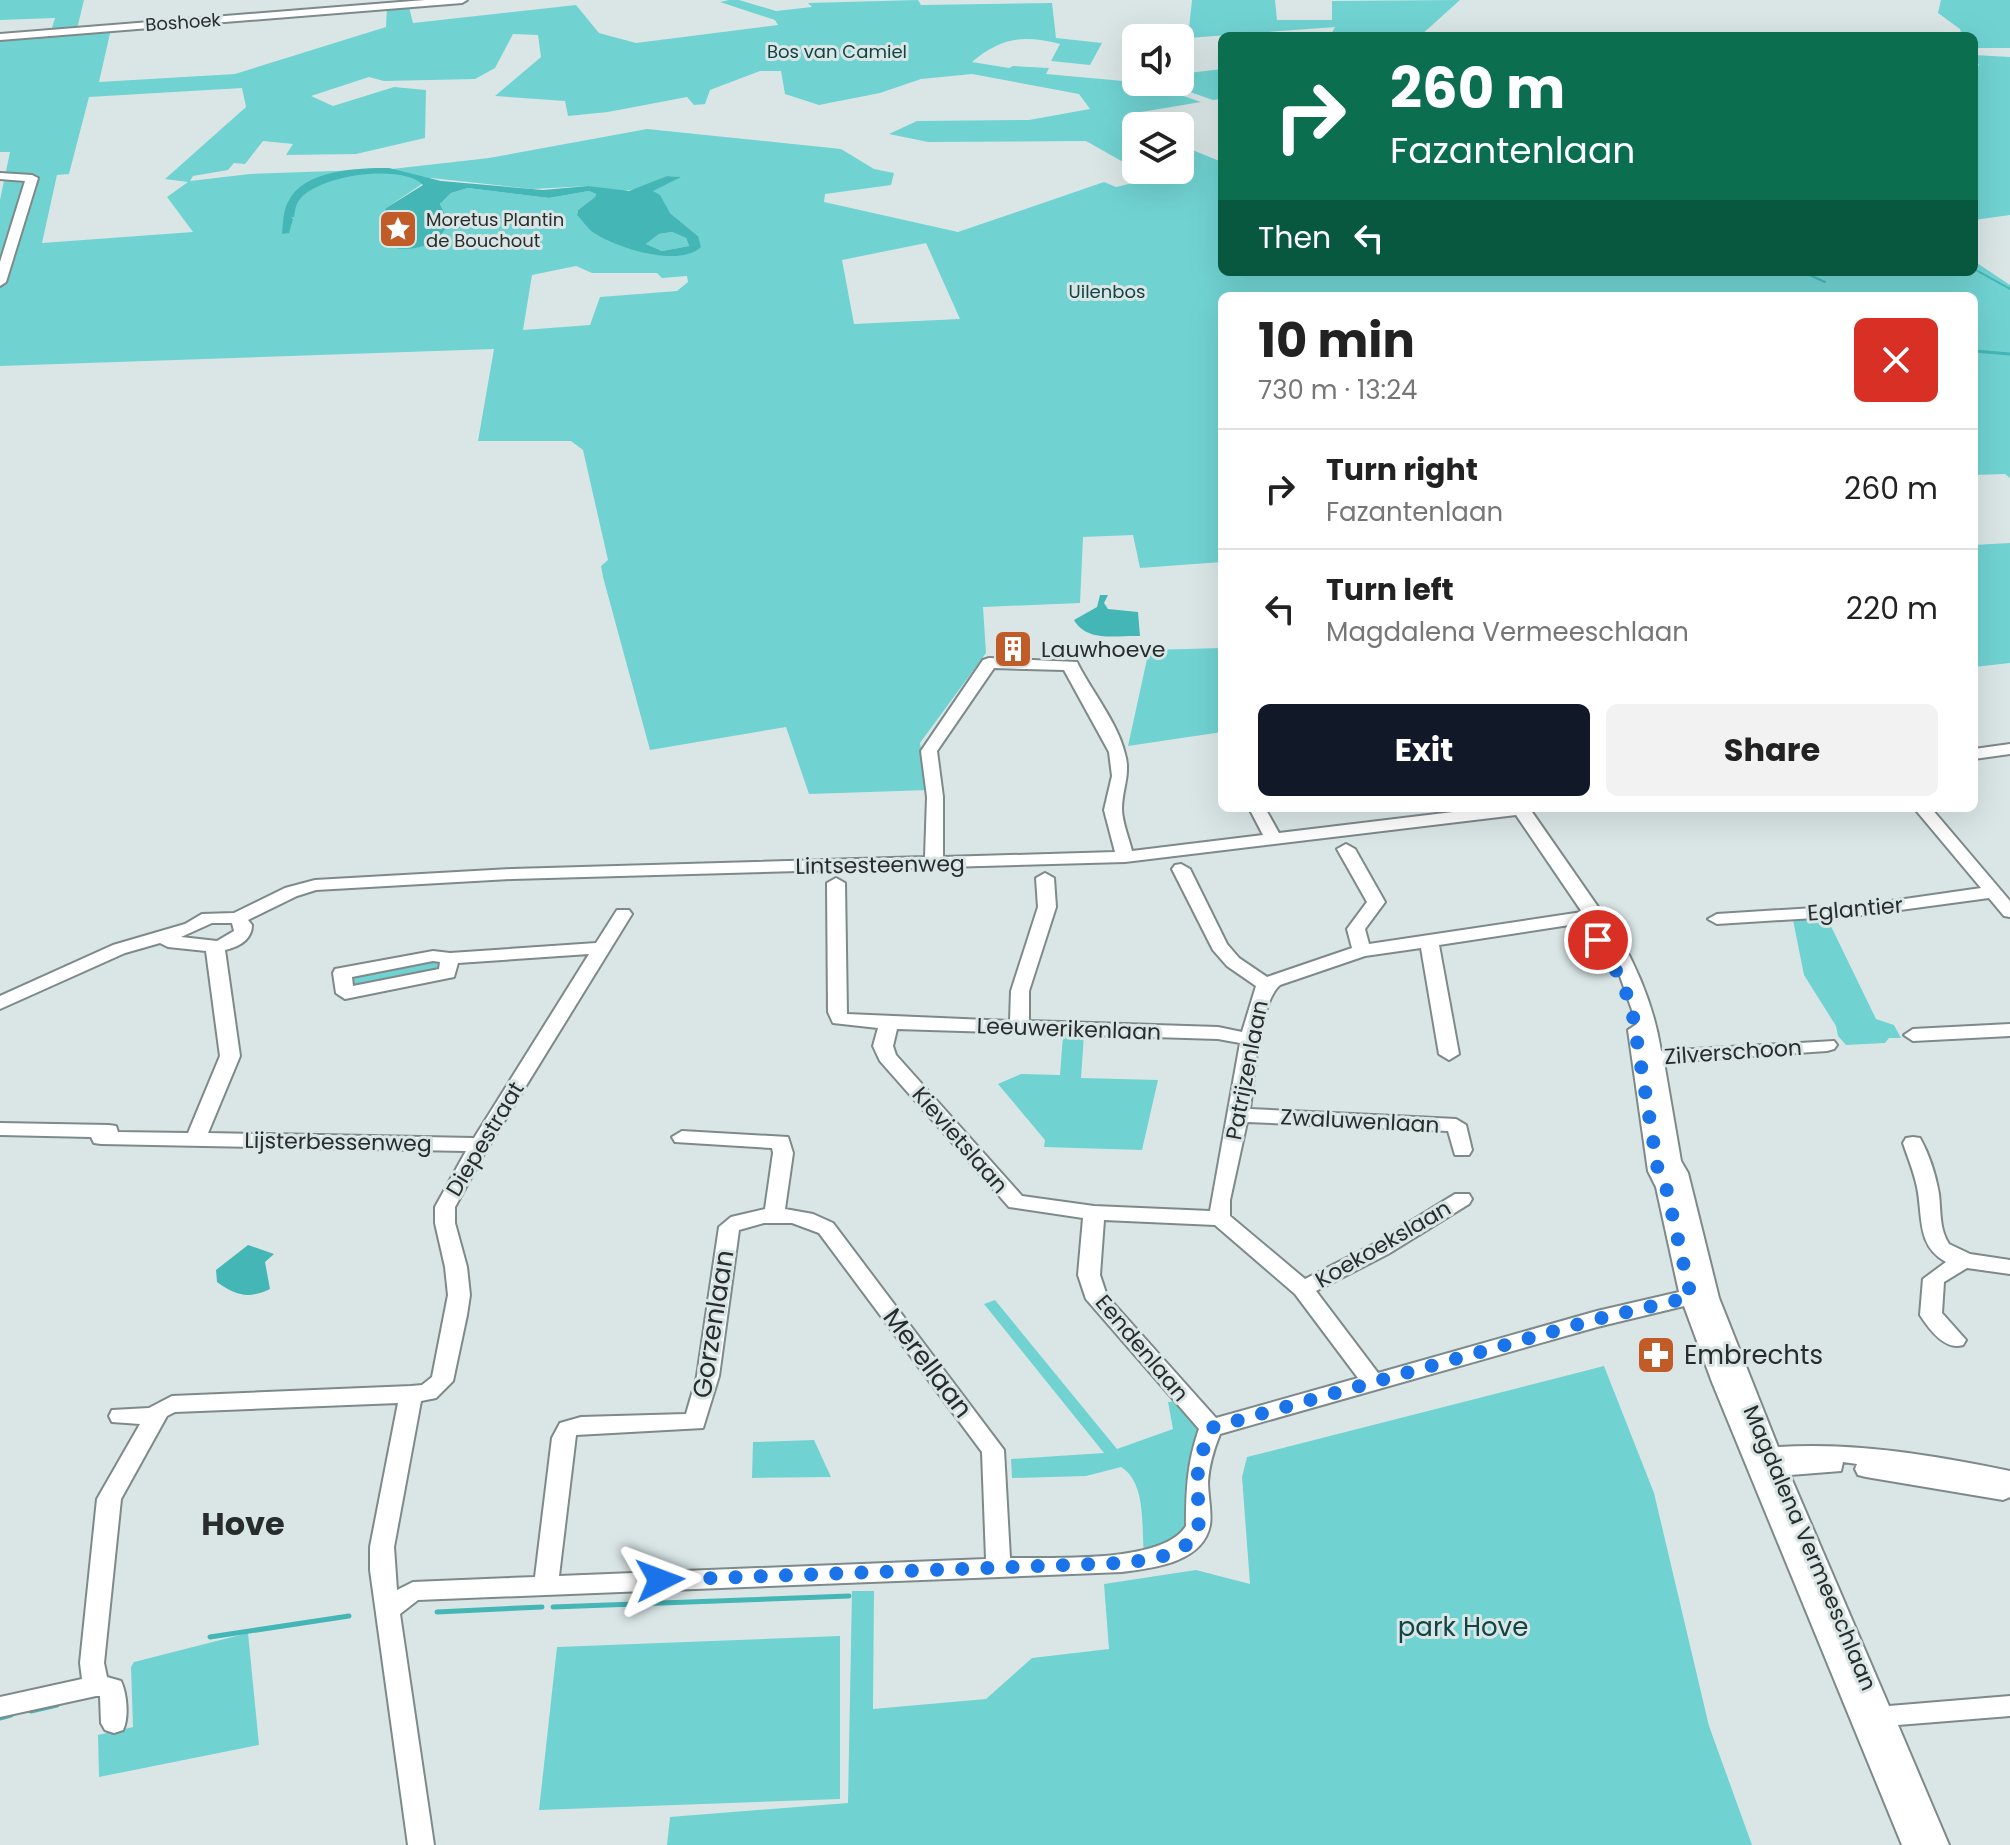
<!DOCTYPE html>
<html lang="en">
<head>
<meta charset="utf-8">
<style>
  body { margin:0; font-family:Poppins,sans-serif; background:#f2f2f2; color:#222; height:100vh; display:flex; flex-direction:column; font-size:30px; white-space:nowrap }
  * { box-sizing:border-box; margin:0 }
  p { font-size:26px; color:#767676 }
  .icon { flex:none; width:44px; height:44px; fill:none; stroke:currentColor; stroke-width:2; stroke-linecap:round; stroke-linejoin:round }
  .map { position:relative; flex:1; overflow:hidden }
  .panel { position:absolute; left:1218px; top:292px; width:760px; height:520px; display:flex; flex-direction:column; background:#fff; border-radius:12px; box-shadow:0 8px 32px #0002 }
  .panel>* { flex:none }
  .top-card { position:absolute; left:1218px; top:32px; width:760px; height:244px; border-radius:12px; box-shadow:0 8px 32px #0002; background:#0b6e4f; color:#fff; overflow:hidden }
  .controls { position:absolute; left:1122px; top:24px; display:grid; gap:16px }
  .controls a { display:grid; place-items:center; width:72px; height:72px; border-radius:12px; background:#fff; box-shadow:0 8px 32px #0002; font-size:40px }
  .pin { position:absolute; display:grid; place-items:center; width:68px; height:68px; color:#fff; margin:-34px; border:4px solid #fff; border-radius:50%; box-shadow:0 2px 8px #0007 }
  .me { position:absolute; width:88px; margin:-44px; rotate:87deg; stroke-linejoin:round; filter:drop-shadow(0 0 6px #0008) }
  .turn { display:flex; align-items:center; gap:28px; height:168px; padding:0 40px; font-size:36px }
  .turn .icon { width:104px; height:104px; stroke-width:2.5 }
  .turn b { display:block; font-size:56px; line-height:68px }
  .then { display:flex; align-items:center; height:76px; padding:0 40px; background:#0003; gap:16px; font-size:30px }
  .round { display:grid; place-items:center; flex:none; width:84px; height:84px; border-radius:12px; background:#f2f2f2 }
  .overview { display:flex; align-items:center; justify-content:space-between; height:136px; padding:0 40px }
  h1 { font-size:48px; font-weight:700; line-height:60px }
  .button { display:flex; gap:16px; margin-top:auto; padding:16px 40px }
  .button a { flex:1; height:92px; border-radius:12px; background:#111827; color:#fff; font-size:32px; font-weight:700; line-height:92px; text-align:center }
  .button a+a { background:#f2f2f2; color:#222 }
  ul { padding:0; list-style:none }
  li { display:flex; align-items:center; gap:24px; height:120px; padding:0 40px; border-top:2px solid #e0e0e0 }
  li div { flex:1 }
  li b { display:block; font-size:30px }
  li em { font-style:normal }
  .map>svg:first-child { display:block }
</style>
</head>
<body>
<div class="map">
<svg width="2010" height="1845" viewBox="0 0 2010 1845">
  <rect width="100%" height="100%" fill="#dae6e6"/>
  <path fill="#70d3d2" fill-rule="evenodd" d="M0 0H84L77 29 51 31 55 18 0 20Z
    M729 0H739L776 11 812 7 808 3 918 0 921 5 1052 3 1056 38 1102 43 1090 65 1051 61 1060 44C1023 35 1002 37 972 62L1009 68 1013 66 1049 68 1046 74 1123 81 1128 77 1201 102 1135 113 1153 126H1136V162L1125 163 1086 141 928 142 889 134 917 121 1029 120 1090 109 1079 94 972 74 921 79 880 93 819 105 785 94 781 71H760L710 90 705 104 694 105 687 97 608 112 568 116 565 101 495 96 541 57 538 35 513 34 495 68 475 79 384 81 369 77 311 96 333 106 394 87 426 90 425 138 356 154 286 155 293 144 263 141 245 164 234 163 228 170 193 176 190 181 250 174 392 169 489 158 647 129 841 149 874 169 894 173 891 185 825 194 824 202 958 232 1104 182 1116 187 1188 170 1180 164V145L1222 162V272H1974V261L2010 285V478L2005 474 1974 475V296H1222V562L1140 568 1133 535 1083 537 1080 603 983 607 986 653 920 743 929 790 809 794 786 727 650 750 603 577 601 566 608 560 583 450 571 441H478L494 349 0 366V200L10 152H0V39L111 29 99 82 235 74 386 27 387 8 409 7 413 23 576 5 599 33 636 43 778 25 775 20 720 2ZM242 88 246 107 165 179 188 182 167 197 193 232 42 243 57 175 69 174 89 97ZM667 176 679 177 652 190 670 213 698 236 689 254C645 254 607 248 577 214L578 210 595 197 596 194 589 191 549 198 468 188 451 193 440 204 449 222C438 249 411 252 387 243L394 238 413 234V221L386 222V208L431 178 532 189 588 186 616 192 637 189ZM926 243 960 319 854 324 842 260ZM576 266 592 273H657L662 278 687 276 688 282 677 291 600 297 590 325 523 330 532 275Z
    M1192 0H1275L1277 20H1332V1L1460 0 1420 36H1330L1335 27 1188 38Z
    M1941 0H2010V48H1974V36H1962L1960 29 1938 13Z
    M1974 55 2010 57V215L1974 220V69L1979 65Z
    M1222 69V99L1213 100 1161 82H1180V74Z
    M672 232 686 238 689 246 662 251 646 244 659 234Z
    M2010 543V663L1974 667V545Z
    M1222 648V732L1128 746 1149 650Z
    M1827 918 1876 1019 1894 1025 1901 1038H1889L1885 1043 1846 1045 1838 1036 1836 1026 1804 975 1793 920Z
    M441 960 443 967 434 973 356 987 349 985 350 974 358 971Z
    M1063 1035H1084L1081 1078 1158 1080 1142 1150 1044 1147 1045 1140 998 1084 1021 1074 1060 1075Z
    M995 1300 1117 1449 1173 1429 1168 1402 1176 1401 1200 1431C1185 1463 1193 1495 1187 1529L1162 1549 1144 1554C1141 1527 1147 1483 1121 1467L1086 1476 1012 1478 1011 1459 1104 1453 984 1304Z
    M1604 1366 1654 1493 1709 1726 1752 1845H667L670 1817 848 1803 852 1591H874L873 1709 986 1699 1032 1658 1109 1649 1104 1584 1196 1570 1250 1584 1242 1477 1247 1457Z
    M814 1440 831 1477 752 1478 753 1442Z
    M248 1633 259 1745 99 1777 98 1735 133 1727 131 1667 134 1662Z
    M840 1636V1799L539 1810 557 1647Z"/>
  <path fill="#44b6b6" fill-rule="evenodd" d="M389 168 441 181 543 190 588 186 629 191 667 176 681 177 653 191 660 195 670 213 698 236 701 247C679 268 617 248 594 233 588 229 582 220 577 215L578 210 595 197 596 194 589 191 549 198 468 188 451 193 440 204 449 222C439 247 413 252 389 247L387 243 394 238 413 234V221L386 222 383 217 386 208 423 185C402 163 319 175 300 199 296 203 295 211 294 217H291L293 219 289 233 282 234C283 224 283 211 288 202 304 169 358 168 389 168ZM672 232 686 238 689 246 662 251 646 244 659 234Z
    M1100 595H1108L1104 603 1108 609 1138 612 1140 636C1118 635 1087 643 1074 620L1097 607Z
    M248 1245 274 1254 265 1262 270 1289C249 1299 236 1296 217 1282L216 1270Z"/>
  <g fill="none" stroke-linecap="round" stroke-linejoin="round">
    <path stroke="#44b6b6" stroke-width="2" d="M1974 269 2010 289
      M1803 272 1825 282"/>
    <path stroke="#44b6b6" stroke-width="3" d="M1974 351 2010 354"/>
    <path stroke="#44b6b6" stroke-width="5" d="M553 1607 849 1596
      M437 1612 542 1607
      M210 1637 349 1616
      M31 1711 57 1705
      M0 1718 11 1715"/>
    <defs>
      <path id="minor" d="M425 0H467L462 3 0 40V34Z
        M0 173 32 175 38 178 6 282 0 286V262L25 181 0 179Z
        M989 658 1077 662C1090 689 1118 723 1125 754 1131 774 1122 789 1122 809 1122 822 1129 838 1132 851L1263 835 1249 808H1265L1279 833 1486 808H1536L1532 812 1621 940C1640 974 1655 1012 1661 1051L1834 1041 1837 1045 1834 1049 1827 1051 1664 1062 1681 1161 1688 1173 1719 1298 1778 1447C1855 1442 1934 1455 2010 1471V1497L2003 1500 1866 1477 1858 1475 1855 1469 1857 1464 1843 1462 1841 1471 1790 1475 1889 1706 2010 1696V1716L1898 1725 1949 1845H1902L1712 1382 1684 1306 1597 1327 1220 1434C1214 1449 1209 1465 1208 1482 1208 1496 1212 1512 1210 1525 1203 1563 1152 1568 1122 1572L418 1600 400 1614 434 1845H408L370 1570V1547L398 1403 175 1412 167 1416 121 1499 104 1663 107 1677 121 1681C127 1694 129 1718 123 1730L114 1733 105 1730 101 1723 100 1696H96L0 1717V1697L82 1679 80 1663 97 1499 140 1424 112 1422 109 1416 112 1410 149 1408 172 1396 411 1386 422 1385 432 1377 448 1295 445 1267 435 1223V1207L466 1151 101 1144 94 1143 91 1137 0 1135V1123L109 1125 116 1126 118 1132 188 1133 220 1056 206 951 168 947 160 943 125 953 0 1009V996L113 945 185 924 202 914 234 913 285 888 315 880 512 869 925 857 927 797 921 751 983 660ZM994 668 1064 670 1109 752 1112 776 1104 810 1115 852 943 857V797L937 751ZM1516 815 1582 912 1369 944 1365 929 1385 902 1355 849 1346 844 1337 849 1367 902 1347 929 1352 948 1267 977 1239 958 1227 944 1190 869 1181 864 1175 865 1172 869 1213 950 1227 966 1256 986 1242 1032 1218 1027 1029 1021V991L1056 907 1054 878 1045 873 1036 878 1038 907 1011 991 1010 1021 847 1014 845 883 836 878 827 883 828 1012 833 1023 878 1028 873 1046 880 1061 1009 1207 1083 1218 1078 1275 1086 1299 1199 1429C1187 1463 1186 1491 1186 1526 1163 1564 1052 1557 1010 1558L1004 1450 833 1223 813 1214 785 1209 793 1153 788 1137 682 1131 672 1137 675 1142 772 1148 773 1153 765 1209 731 1217 719 1227 697 1376 686 1414 581 1417 560 1423 552 1438 535 1577 413 1582 397 1590 394 1547 421 1401 436 1398 453 1381 467 1315 470 1295 467 1267 455 1223V1207L484 1154 632 914 629 910H617L596 943 450 953 433 951 335 969 333 973 336 993 345 999 454 977 458 963 589 954 474 1138 208 1133 240 1056 225 950C238 947 252 940 252 925L248 920 297 896 316 890 512 879 1125 862ZM1589 922 1615 962 1637 1024 1628 1030 1648 1171 1656 1187 1679 1292 1597 1311 1378 1373 1316 1291 1388 1254 1469 1204 1472 1199 1469 1194H1455L1374 1244 1305 1279 1230 1216V1200L1247 1122 1448 1131 1455 1155H1469L1472 1150 1466 1125 1456 1119 1250 1109C1254 1080 1259 1003 1280 985L1365 956 1421 948 1439 1054 1449 1060 1459 1054 1439 945ZM212 923H232L234 931 217 941 181 937ZM433 961 440 962 439 969 353 986 352 977ZM897 1029 1218 1039 1240 1043 1210 1211 1094 1206 1022 1196 896 1055 893 1046ZM1104 1220 1215 1225 1295 1294 1358 1378 1216 1418 1107 1296 1100 1275ZM764 1223H792L819 1233 982 1452 986 1559 559 1576 576 1435 703 1428 719 1376 739 1230Z
        M2010 744V754L1974 759V749Z
        M1914 808H1931L2010 901V917L2004 916 1989 898 1863 915 1717 924 1708 919 1717 914 1863 905 1981 888Z
        M2010 1024V1036L1913 1041 1904 1035 1913 1029Z
        M1913 1137 1920 1138C1929 1154 1936 1176 1939 1194 1941 1211 1939 1229 1949 1244L1970 1254 2010 1260V1274L1967 1268 1944 1282 1942 1313 1966 1340 1963 1345C1945 1351 1929 1329 1920 1315L1923 1279 1946 1262C1916 1246 1923 1215 1917 1187 1914 1172 1908 1158 1903 1143L1906 1138Z"/>
    </defs>
    <use href="#minor" stroke="#7e8989" stroke-width="4"/>
    <use href="#minor" fill="#fff" fill-rule="evenodd"/>
  </g>
  <g fill="none" stroke-linecap="round" stroke-linejoin="round">
    <path stroke="#1a73e8" stroke-width="14" stroke-dasharray="0 25.2" d="M660 1580 1122 1563C1146 1560 1190 1557 1198 1527 1201 1514 1197 1497 1197 1483 1198 1463 1204 1446 1211 1428L1597 1319 1691 1297 1666 1187 1658 1171 1631 1004 1613 964 1598 940"/>
  </g>
  <defs>
    <symbol id="sight-square" viewBox="-11 -11 22 22"><rect x="-9" y="-9" width="18" height="18" rx="4" fill="#c15c28" stroke="#dae6e6"/><path d="M0-6L1.8-2.2L6-1.7L2.9 1.2L3.7 5.4L0 3.3L-3.7 5.4L-2.9 1.2L-6-1.7L-1.8-2.2Z" fill="#fff"/></symbol>
    <symbol id="building-square" viewBox="-11 -11 22 22"><rect x="-9" y="-9" width="18" height="18" rx="4" fill="#c15c28" stroke="#dae6e6"/><path d="M-4-6H4V6H1V3H-1V6H-4ZM-2.5-4.3h1.7v1.8h-1.7ZM.8-4.3h1.7v1.8H.8ZM-2.5-1h1.7V.8h-1.7ZM.8-1h1.7V.8H.8Z" fill="#fff"/></symbol>
    <symbol id="pharmacy-square" viewBox="-11 -11 22 22"><rect x="-9" y="-9" width="18" height="18" rx="4" fill="#c15c28" stroke="#dae6e6"/><path d="M-2-6h4v4h4v4h-4v4h-4v-4h-4v-4h4Z" fill="#fff"/></symbol>
  </defs>
  <g fill-rule="evenodd">
    <use href="#sight-square" x="376" y="207" width="44" height="44"/>
    <use href="#building-square" x="991" y="627" width="44" height="44"/>
    <use href="#pharmacy-square" x="1634" y="1333" width="44" height="44"/>
  </g>
  <g text-anchor="middle" dominant-baseline="central" stroke-width="6" stroke-linejoin="round" paint-order="stroke">
    <g font-size="18" fill="#282c2c" stroke="#dae6e6">
      <text transform="translate(183 22) rotate(-4)">Boshoek</text>
    </g>
    <g font-size="18" fill="#144" stroke="#dae6e6">
      <text x="837" y="51">Bos van Camiel</text>
      <text x="1107" y="291">Uilenbos</text>
    </g>
    <g font-size="18" fill="#282c2c" stroke="#dae6e6" text-anchor="start">
      <text x="426" y="219">Moretus Plantin<tspan x="426" dy="21">de Bouchout</tspan></text>
    </g>
    <g font-size="22" fill="#282c2c" stroke="#dae6e6" text-anchor="start">
      <text x="1041" y="649">Lauwhoeve</text>
    </g>
    <g font-size="22" fill="#282c2c" stroke="#dae6e6">
      <text transform="translate(880 865) rotate(-1)">Lintsesteenweg</text>
      <text transform="translate(1855 909) rotate(-5)">Eglantier</text>
      <text transform="translate(1069 1029) rotate(2)">Leeuwerikenlaan</text>
      <text transform="translate(1733 1052) rotate(-4)">Zilverschoon</text>
      <text transform="translate(1247 1070) rotate(-79)">Patrijzenlaan</text>
      <text transform="translate(1360 1121) rotate(3)">Zwaluwenlaan</text>
      <text transform="translate(485 1139) rotate(-59)">Diepestraat</text>
      <text transform="translate(960 1140) rotate(49)">Kievietslaan</text>
      <text transform="translate(338 1142) rotate(1)">Lijsterbessenweg</text>
      <text transform="translate(1383 1244) rotate(-30)">Koekoekslaan</text>
      <text transform="translate(1142 1348) rotate(50)">Eendenlaan</text>
      <text transform="translate(1810 1548) rotate(67)">Magdalena Vermeeschlaan</text>
    </g>
    <g font-size="26" fill="#282c2c" stroke="#dae6e6">
      <text transform="translate(713 1324) rotate(-81)">Gorzenlaan</text>
      <text transform="translate(928 1363) rotate(53)">Merellaan</text>
    </g>
    <g font-size="26" fill="#282c2c" stroke="#dae6e6" text-anchor="start">
      <text x="1684" y="1355">Embrechts</text>
    </g>
    <g font-size="26" fill="#144" stroke="#dae6e6">
      <text x="1463" y="1627">park Hove</text>
    </g>
    <g font-size="32" font-weight="bold" fill="#282c2c" stroke="#dae6e6">
      <text x="243" y="1523">Hove</text>
    </g>
  </g>
</svg>
<div class="controls">
<a><svg class="icon" aria-label="sound" viewBox="0 0 24 24"><path d="M4 9h4l5-4v14l-5-4H4zM17 9q2 3 0 6"/></svg></a>
<a><svg class="icon" aria-label="layers" viewBox="0 0 24 24"><path d="M12 4l9 5-9 5-9-5zM3 14l9 5 9-5"/></svg></a>
</div>
<div class="pin" style="left:1598px;top:940px;background:#d93025"><svg class="icon" aria-label="arrive" viewBox="0 0 24 24"><path d="M6 21V4h12l-3 4 3 4H6"/></svg></div>
<svg class="me" style="left:660px;top:1580px" viewBox="-20 -20 40 40"><path d="M0-17L14 15 0 8-14 15z" fill="#1a73e8" stroke="#fff" stroke-width="4"/></svg>
<div class="top-card">
<div class="turn"><svg class="icon" aria-label="right" viewBox="0 0 24 24"><path d="M7 20v-9h11M14 6l5 5-5 5"/></svg><div><b>260 m</b>Fazantenlaan</div></div>
<div class="then">Then<svg class="icon" aria-label="left" viewBox="0 0 24 24"><path d="M17 20v-9H6M10 6l-5 5 5 5"/></svg></div>
</div>
<section class="panel">
<div class="overview"><div><h1>10 min</h1><p>730 m · 13:24</p></div><a class="round" style="background:#d93025;color:#fff"><svg class="icon" aria-label="close" viewBox="0 0 24 24"><path d="M6 6l12 12M18 6L6 18"/></svg></a></div>
<ul>
<li><svg class="icon" aria-label="right" viewBox="0 0 24 24"><path d="M7 20v-9h11M14 6l5 5-5 5"/></svg><div><b>Turn right</b><p>Fazantenlaan</p></div><em>260 m</em></li>
<li><svg class="icon" aria-label="left" viewBox="0 0 24 24"><path d="M17 20v-9H6M10 6l-5 5 5 5"/></svg><div><b>Turn left</b><p>Magdalena Vermeeschlaan</p></div><em>220 m</em></li>
</ul>
<div class="button"><a>Exit</a><a>Share</a></div>
</section>
</div>
</body>
</html>
